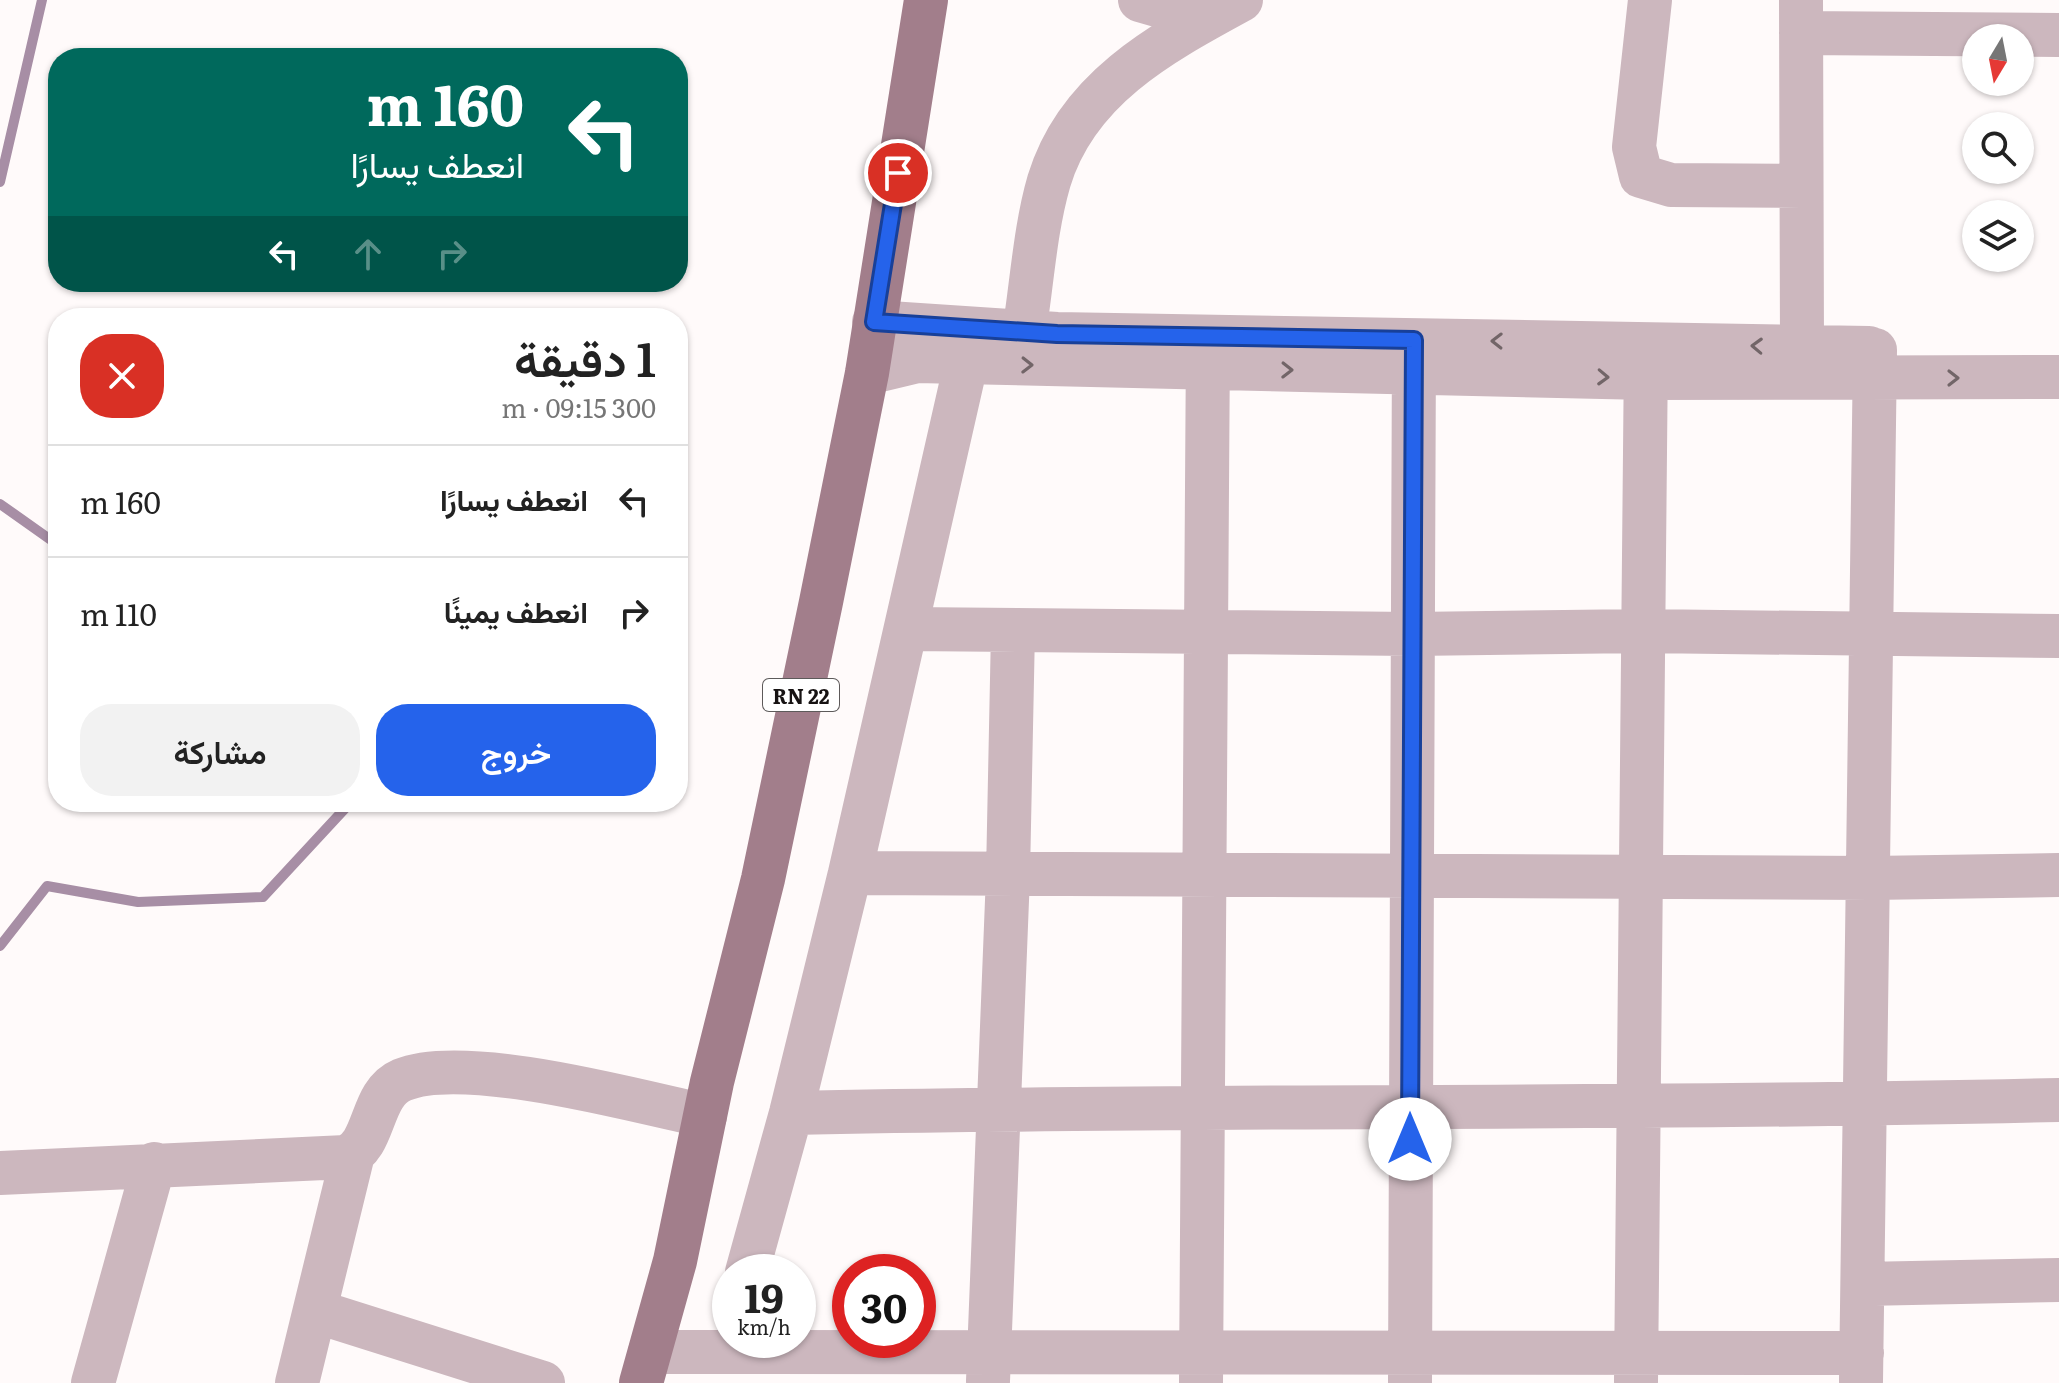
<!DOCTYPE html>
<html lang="ar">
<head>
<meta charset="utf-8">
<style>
  body { margin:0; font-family:Literata,Vazirmatn,serif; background:#f2f2f2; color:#222; direction:rtl; height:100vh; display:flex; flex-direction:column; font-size:30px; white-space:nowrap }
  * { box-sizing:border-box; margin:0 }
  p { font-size:26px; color:#767676 }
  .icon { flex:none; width:44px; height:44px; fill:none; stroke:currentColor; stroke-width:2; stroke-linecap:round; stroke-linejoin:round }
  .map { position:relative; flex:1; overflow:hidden; direction:ltr }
  .drawer { position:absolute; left:48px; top:308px; width:640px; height:504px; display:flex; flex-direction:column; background:#fff; border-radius:32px; box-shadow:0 2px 6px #0004; direction:rtl }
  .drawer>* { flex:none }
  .banner { position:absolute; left:48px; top:48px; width:640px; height:244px; border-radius:32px; box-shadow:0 2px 6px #0004; direction:rtl; background:#00695c; color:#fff; overflow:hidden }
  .needle { width:52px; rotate:190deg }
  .tools { position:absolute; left:1962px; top:24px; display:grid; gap:16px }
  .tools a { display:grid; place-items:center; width:72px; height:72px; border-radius:50%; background:#fff; box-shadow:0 2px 6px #0004; font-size:40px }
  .speed { position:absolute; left:712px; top:1254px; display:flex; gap:16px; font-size:40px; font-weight:700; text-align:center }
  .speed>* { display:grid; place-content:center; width:104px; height:104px; border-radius:50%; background:#fff; box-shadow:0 2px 6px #0004; line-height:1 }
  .speed small { font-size:20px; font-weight:400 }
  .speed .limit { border:12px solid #d22; background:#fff; color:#111 }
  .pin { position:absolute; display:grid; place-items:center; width:68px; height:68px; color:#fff; margin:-34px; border:4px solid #fff; border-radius:50%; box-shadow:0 2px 8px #0007 }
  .me { position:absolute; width:88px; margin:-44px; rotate:0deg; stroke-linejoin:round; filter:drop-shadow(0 0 6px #0008) }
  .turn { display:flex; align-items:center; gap:28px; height:168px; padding:0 32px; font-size:36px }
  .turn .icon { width:104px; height:104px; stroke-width:2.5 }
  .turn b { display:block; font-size:56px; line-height:68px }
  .lanes { display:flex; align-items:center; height:76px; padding:0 32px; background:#0003; justify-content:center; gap:40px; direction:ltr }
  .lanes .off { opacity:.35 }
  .round { display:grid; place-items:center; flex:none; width:84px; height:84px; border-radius:32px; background:#f2f2f2 }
  .summary { display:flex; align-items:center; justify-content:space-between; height:136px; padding:0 32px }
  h1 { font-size:48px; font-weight:600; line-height:60px }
  .cta { display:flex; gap:16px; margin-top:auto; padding:16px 32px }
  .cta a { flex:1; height:92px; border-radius:32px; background:#2563eb; color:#fff; font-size:32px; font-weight:600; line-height:92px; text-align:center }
  .cta a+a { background:#f2f2f2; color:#222 }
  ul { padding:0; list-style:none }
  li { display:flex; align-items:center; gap:24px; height:112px; padding:0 32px; border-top:2px solid #e0e0e0 }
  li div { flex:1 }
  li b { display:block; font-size:30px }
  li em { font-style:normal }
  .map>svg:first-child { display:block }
</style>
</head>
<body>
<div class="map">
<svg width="2059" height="1383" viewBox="0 0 2059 1383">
  <rect width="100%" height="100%" fill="#fffafa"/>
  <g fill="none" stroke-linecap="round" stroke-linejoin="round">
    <path stroke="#a78ea5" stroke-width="10" d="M0 182 42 0
      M0 504 58 545
      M0 946 47 886 138 902 263 897 351 802"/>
    <path stroke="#ccb7be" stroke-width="44" d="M1140 0 1206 19
      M1650 0 1634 147 1641 176 1671 185 1801 186
      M1801 0 1802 348
      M1801 33 2059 35
      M874 322 1057 334 1869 348
      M1024 333C1032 283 1035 229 1049 181 1077 88 1162 43 1241 0
      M867 373 917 361 1647 378 2059 377
      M908 629 1412 634 1643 631 2059 636
      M850 873 1871 878 2059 875
      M791 1113C1214 1104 1636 1110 2059 1100
      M0 1173 346 1157C377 1145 369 1094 402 1080 464 1054 637 1101 705 1116
      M747 1272 791 1113 850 873 972 337
      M1863 1284 2059 1280
      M315 1311 543 1383
      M650 1352 1862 1353
      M988 1381 1008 875 1013 630
      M1636 1381 1646 349
      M1861 1381 1875 350
      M93 1383 154 1164
      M297 1383 353 1154
      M1201 1383 1208 339
      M1410 1383 1414 341"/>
    <path stroke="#a27e8b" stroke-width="44" d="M641 1383 675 1261 712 1082 763 879 821 602 867 373 926 0"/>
  </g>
  <defs><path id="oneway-chevron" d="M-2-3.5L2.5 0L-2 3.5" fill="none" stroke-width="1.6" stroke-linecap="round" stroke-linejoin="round" transform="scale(2)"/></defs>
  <g stroke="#726568">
    <use href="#oneway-chevron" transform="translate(1497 341) rotate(-179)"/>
    <use href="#oneway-chevron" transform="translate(1757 346) rotate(-178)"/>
    <use href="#oneway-chevron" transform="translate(1027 365) rotate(1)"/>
    <use href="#oneway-chevron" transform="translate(1287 370) rotate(1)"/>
    <use href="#oneway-chevron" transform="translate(1603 377) rotate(2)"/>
    <use href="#oneway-chevron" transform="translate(1953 378)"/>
  </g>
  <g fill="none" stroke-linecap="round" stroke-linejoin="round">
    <defs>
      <path id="route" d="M898 173 874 322 1057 334 1414 340 1410 1139"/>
    </defs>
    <use href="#route" stroke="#184099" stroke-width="20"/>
    <use href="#route" stroke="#2563eb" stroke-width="14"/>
  </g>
  <g text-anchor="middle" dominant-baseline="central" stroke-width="6" stroke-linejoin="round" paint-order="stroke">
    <rect fill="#fff" stroke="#5d5a5a" stroke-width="2" x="763" y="679" width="76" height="32" rx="6"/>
    <g font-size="20" font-weight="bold" fill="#171313">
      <text x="801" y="695">RN 22</text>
    </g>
  </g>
</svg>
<div class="tools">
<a><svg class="needle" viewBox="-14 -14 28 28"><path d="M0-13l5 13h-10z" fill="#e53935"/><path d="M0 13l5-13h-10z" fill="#767676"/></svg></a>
<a><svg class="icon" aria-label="search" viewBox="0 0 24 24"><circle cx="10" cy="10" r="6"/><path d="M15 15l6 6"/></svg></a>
<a><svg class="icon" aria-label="layers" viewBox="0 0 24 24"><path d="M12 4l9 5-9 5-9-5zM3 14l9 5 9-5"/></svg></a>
</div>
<div class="speed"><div>19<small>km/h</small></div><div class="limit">30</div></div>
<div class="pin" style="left:898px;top:173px;background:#d93025"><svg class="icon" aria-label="arrive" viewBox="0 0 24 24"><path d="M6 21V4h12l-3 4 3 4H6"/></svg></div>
<svg class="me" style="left:1410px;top:1139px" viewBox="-20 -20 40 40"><circle r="19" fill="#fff"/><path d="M0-13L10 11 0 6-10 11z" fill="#2563eb"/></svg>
<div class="banner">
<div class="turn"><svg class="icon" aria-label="left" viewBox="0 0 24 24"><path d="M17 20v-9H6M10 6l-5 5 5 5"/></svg><div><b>160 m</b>انعطف يسارًا</div></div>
<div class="lanes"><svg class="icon" aria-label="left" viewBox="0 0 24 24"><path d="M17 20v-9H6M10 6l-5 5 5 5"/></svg><svg class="icon off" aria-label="ahead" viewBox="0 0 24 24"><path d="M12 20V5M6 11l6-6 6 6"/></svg><svg class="icon off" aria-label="right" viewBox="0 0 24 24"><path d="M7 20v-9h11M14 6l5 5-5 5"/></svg></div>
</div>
<section class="drawer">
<div class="summary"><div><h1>1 دقيقة</h1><p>300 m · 09:15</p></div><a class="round" style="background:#d93025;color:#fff"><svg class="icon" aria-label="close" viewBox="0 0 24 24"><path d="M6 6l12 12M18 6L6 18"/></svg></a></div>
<ul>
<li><svg class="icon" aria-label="left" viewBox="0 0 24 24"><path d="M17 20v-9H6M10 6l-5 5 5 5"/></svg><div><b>انعطف يسارًا</b></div><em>160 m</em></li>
<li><svg class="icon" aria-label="right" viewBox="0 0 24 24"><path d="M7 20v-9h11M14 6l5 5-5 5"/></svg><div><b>انعطف يمينًا</b></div><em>110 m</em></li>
</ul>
<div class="cta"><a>خروج</a><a>مشاركة</a></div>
</section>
</div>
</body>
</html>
